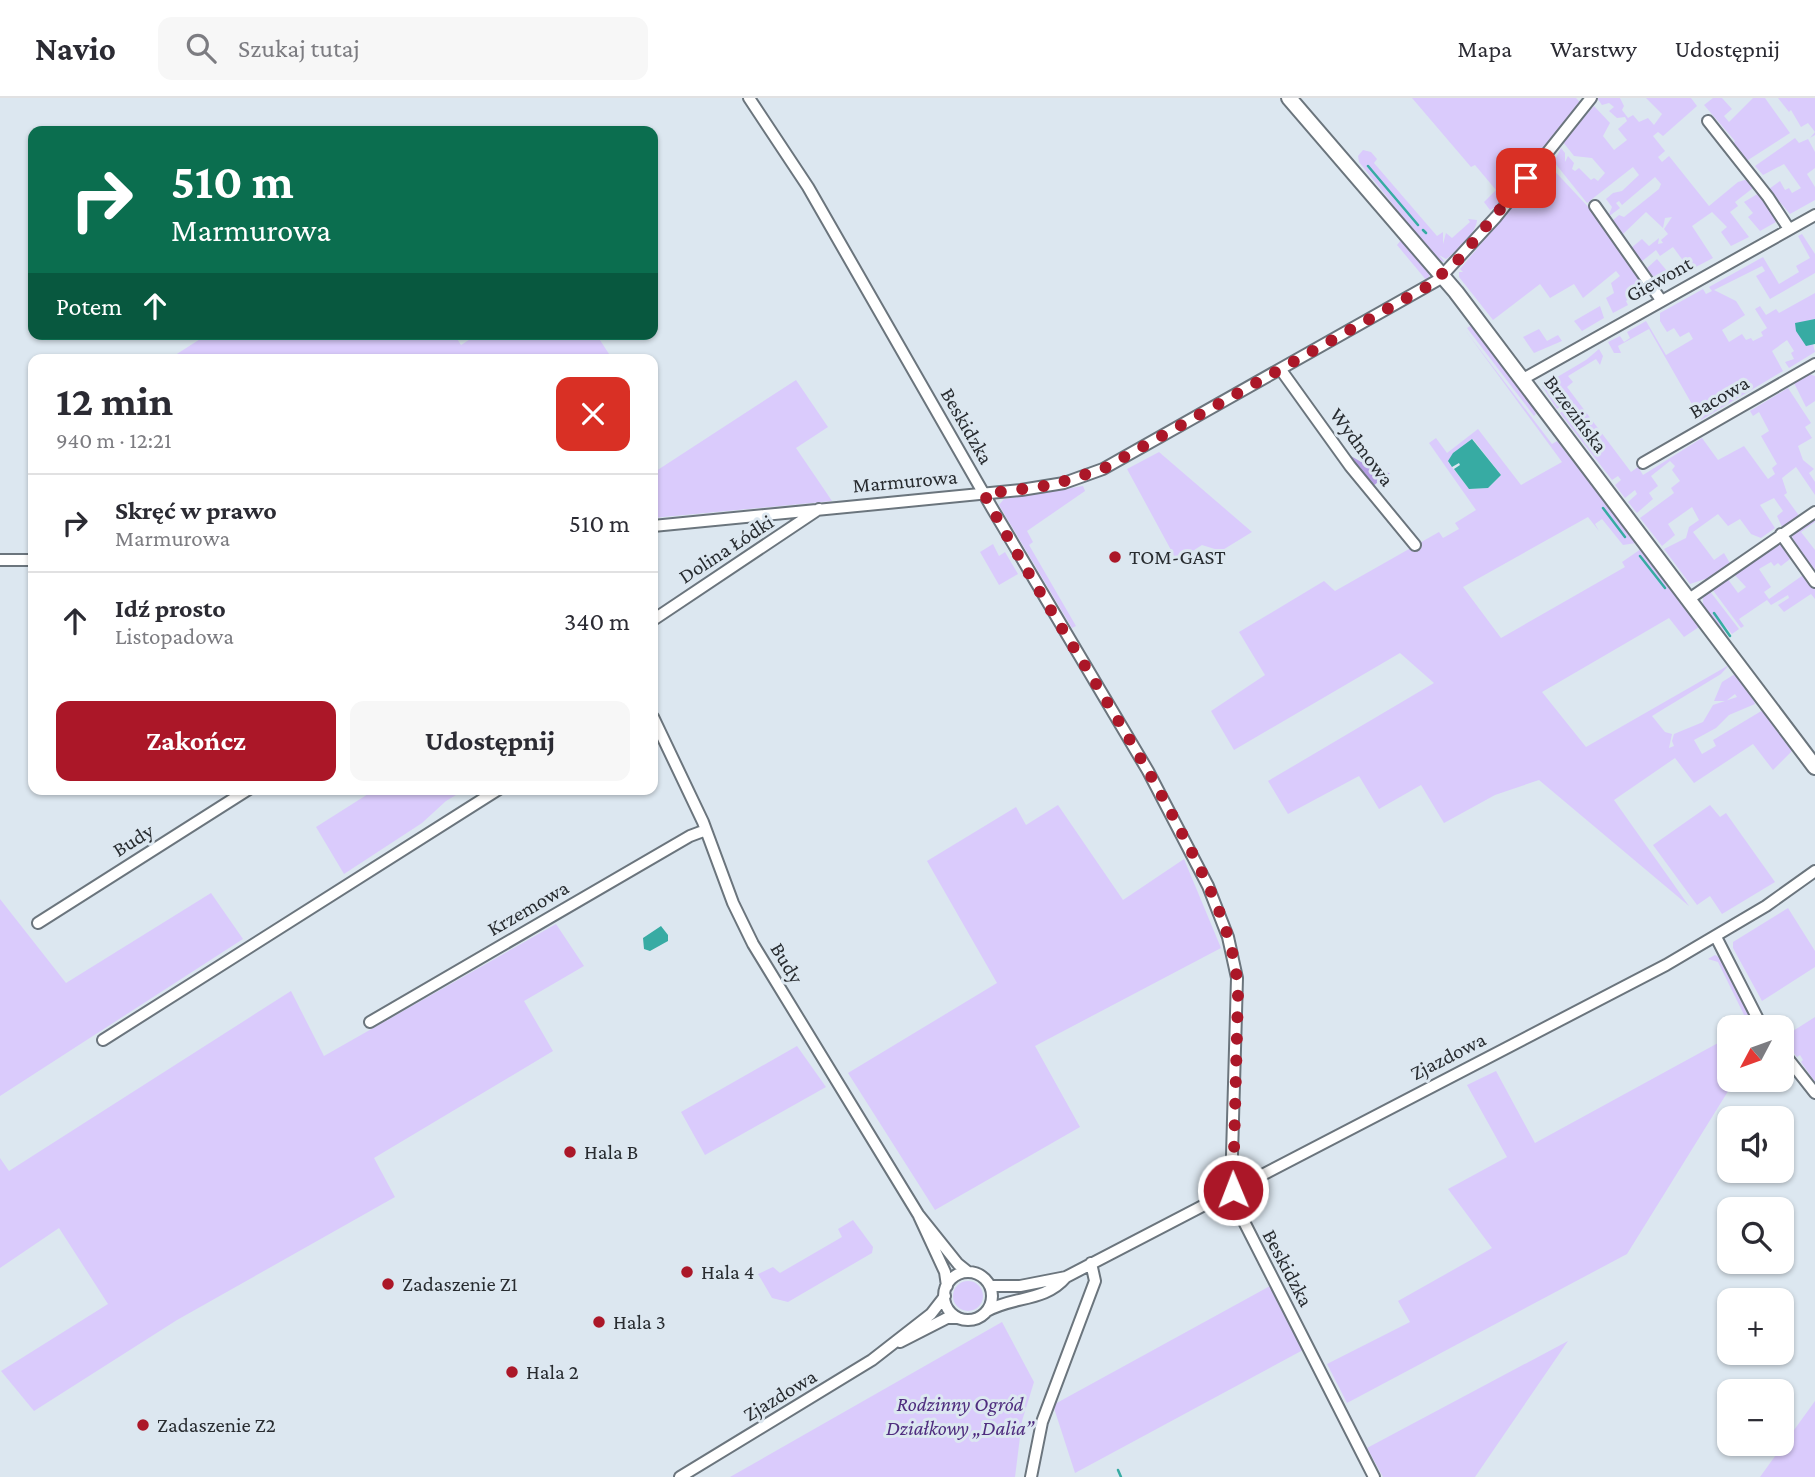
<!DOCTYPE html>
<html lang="pl">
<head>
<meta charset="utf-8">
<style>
  body { margin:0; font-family:"Crimson Pro",serif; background:#f7f7f7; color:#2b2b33; height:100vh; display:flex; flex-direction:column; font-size:26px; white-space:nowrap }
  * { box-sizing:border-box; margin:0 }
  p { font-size:23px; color:#7c7c81 }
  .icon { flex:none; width:38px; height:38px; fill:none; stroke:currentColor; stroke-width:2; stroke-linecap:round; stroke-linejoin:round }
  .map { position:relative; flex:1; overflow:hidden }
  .details { position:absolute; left:28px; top:256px; width:630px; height:441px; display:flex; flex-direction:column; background:#fff; border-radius:14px; box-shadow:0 2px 5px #0004 }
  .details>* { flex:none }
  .hud { position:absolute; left:28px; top:28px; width:630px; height:214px; border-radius:14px; box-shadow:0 2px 5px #0004; background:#0b6e4f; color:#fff; overflow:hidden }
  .needle { width:46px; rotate:229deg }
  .buttons { position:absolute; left:1717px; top:917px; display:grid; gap:14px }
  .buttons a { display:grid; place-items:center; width:77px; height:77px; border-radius:14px; background:#fff; box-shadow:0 2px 5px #0004; font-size:35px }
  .pin { position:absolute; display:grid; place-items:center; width:60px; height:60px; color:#fff; margin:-30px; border-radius:14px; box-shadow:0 4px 10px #0006 }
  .me { position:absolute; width:77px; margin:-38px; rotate:359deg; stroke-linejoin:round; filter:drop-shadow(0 0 5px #0008) }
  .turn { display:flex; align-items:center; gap:24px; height:147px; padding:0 28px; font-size:32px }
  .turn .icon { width:91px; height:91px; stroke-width:2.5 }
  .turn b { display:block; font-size:49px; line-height:60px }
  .then { display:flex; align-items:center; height:66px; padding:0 28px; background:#0003; gap:14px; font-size:26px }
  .round { display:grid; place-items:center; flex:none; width:74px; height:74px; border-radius:14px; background:#f7f7f7 }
  .head { display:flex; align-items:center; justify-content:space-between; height:119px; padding:0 28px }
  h1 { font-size:42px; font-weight:700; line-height:52px }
  .action { display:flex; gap:14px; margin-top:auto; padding:14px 28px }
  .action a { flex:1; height:80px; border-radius:14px; background:#ab1728; color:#fff; font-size:28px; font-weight:700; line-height:80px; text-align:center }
  .action a+a { background:#f7f7f7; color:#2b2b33 }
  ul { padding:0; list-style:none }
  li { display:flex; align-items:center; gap:21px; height:98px; padding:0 28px; border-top:2px solid #e1e1e2 }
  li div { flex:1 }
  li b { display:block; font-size:26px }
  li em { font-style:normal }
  header { display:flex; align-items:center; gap:42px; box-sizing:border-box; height:98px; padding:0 35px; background:#fff; border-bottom:2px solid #e1e1e2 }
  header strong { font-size:33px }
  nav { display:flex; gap:38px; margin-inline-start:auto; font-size:24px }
  .search { width:490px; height:63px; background:#f7f7f7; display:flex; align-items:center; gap:18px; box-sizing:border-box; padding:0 24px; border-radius:14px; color:#7c7c81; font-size:26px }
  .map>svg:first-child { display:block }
</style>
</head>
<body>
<header>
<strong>Navio</strong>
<div class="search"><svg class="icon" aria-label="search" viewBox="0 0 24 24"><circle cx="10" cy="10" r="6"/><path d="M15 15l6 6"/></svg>Szukaj tutaj</div>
<nav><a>Mapa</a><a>Warstwy</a><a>Udostępnij</a></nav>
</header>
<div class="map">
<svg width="1815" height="1379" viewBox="0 0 1815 1379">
  <rect width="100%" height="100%" fill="#dce7f0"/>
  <path fill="#dacbfc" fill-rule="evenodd" d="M1412 0H1576L1580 4 1497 109 1490 112 1484 104 1496 92 1475 67 1471 69Z
    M1597 0H1620L1624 8 1622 12 1628 20 1633 17 1639 24 1648 20 1654 27 1662 16 1646 0H1691L1697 8 1663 38 1658 34 1653 38 1665 53 1658 59 1662 64 1669 58 1709 108 1738 84 1748 81 1753 90 1735 104 1738 108 1730 114 1749 139 1731 148 1721 134 1727 129 1712 114 1692 128 1713 160 1690 172 1673 149 1660 158 1656 152 1641 164 1631 150 1642 141 1649 148 1659 140 1658 146 1663 145 1661 142 1668 136 1664 131 1672 119 1665 120 1663 130 1646 114 1622 137 1612 123 1619 117 1624 119 1659 91 1661 86 1655 79 1622 107 1619 103 1616 105 1620 110 1608 119 1612 109 1606 101 1613 95 1622 93 1639 77 1633 69 1587 105 1554 64 1561 50 1565 55V64L1568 58 1574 65 1572 71 1575 73 1579 70 1591 82 1594 80 1598 83 1605 75 1592 60 1574 58 1563 44 1594 8 1610 25 1603 38 1614 52 1627 42 1618 31 1627 23 1625 19 1617 20 1609 13 1614 9 1609 5 1602 7Z
    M1713 0H1722L1732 11 1724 18 1729 24 1753 0H1765L1790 35 1745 64 1732 46 1735 43 1704 7Z
    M1778 0H1815V37L1810 40 1815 34 1808 25 1801 29 1791 12 1789 14Z
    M1795 40 1799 45 1808 41 1815 54V70L1807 76 1815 89V102L1790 116 1769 91 1780 83 1785 92 1789 90 1792 95 1801 90 1784 66 1763 77 1755 68Z
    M1363 52 1371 54 1377 61 1374 65 1437 138 1443 134V146L1446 135 1452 140 1470 124 1468 121 1477 122C1476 136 1457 153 1446 161L1439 157 1445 164 1438 163 1359 64 1358 58Z
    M1548 66 1592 113 1649 195 1632 204 1630 200 1626 203 1628 207 1613 215 1606 200 1614 195 1611 185 1620 178 1616 173 1583 200 1574 186 1550 200 1540 186 1493 222 1459 179V174H1463L1460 171Z
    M1759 95 1771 111 1776 124 1760 133 1748 119 1753 115 1744 104Z
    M1802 136 1815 156V175L1770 201 1756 178 1765 173 1762 168 1714 192 1736 203 1745 217 1722 232 1729 244 1742 236 1746 242 1751 240 1753 243 1763 238 1761 234 1767 230 1755 211 1760 208 1766 217 1776 211 1779 215 1815 195V221L1807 223 1815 254 1789 270 1785 264 1794 261 1791 255 1794 253 1787 242 1772 253 1783 273 1701 322 1649 231 1618 248 1621 255H1614L1608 244 1620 238 1624 244 1630 240 1627 234 1646 223 1666 257 1693 241 1689 234 1680 239 1674 230 1667 234 1660 223V215L1703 191 1706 196 1712 193 1709 189 1763 159 1779 186 1799 174 1796 168 1810 160 1798 138Z
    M1401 142 1430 177 1427 183 1397 147Z
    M1657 161 1673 180 1663 188 1646 171Z
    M1600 208 1604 220 1582 233 1574 223Z
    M1472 227 1528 300 1536 316 1534 318 1467 230Z
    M1539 231 1547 243 1558 237 1562 243 1534 255 1523 239Z
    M1465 232 1552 346 1557 343 1636 445 1623 447 1602 421 1595 426 1599 433 1588 419 1463 489 1501 540 1625 469 1622 464 1641 451 1702 527 1684 539 1669 520 1542 594 1586 649 1729 567 1721 576 1652 618 1665 634 1672 636 1669 650 1674 648 1672 643 1674 636 1703 624 1713 607 1737 599 1735 596 1726 603H1714L1722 584 1735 576 1752 597 1755 606 1729 617 1716 630 1694 642 1702 656 1716 648 1713 642 1763 612 1792 653 1773 672 1753 646 1694 685 1675 660 1614 702 1689 808 1539 682 1495 697 1444 725 1421 687 1379 711 1359 678 1288 716 1268 683 1434 585 1400 555 1234 652 1211 613 1265 577 1239 534 1324 483 1335 493 1439 434 1443 440 1459 431 1455 425 1476 412 1429 345 1436 340 1447 355 1478 331 1521 387 1562 364ZM1473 341 1501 377 1488 390 1469 391 1448 364 1454 355Z
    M208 236H454L461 247 478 236H596L611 259 169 261Z
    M1599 251 1603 258 1600 267 1596 261 1568 278 1573 284 1567 289 1631 374 1638 369 1643 377 1702 340 1718 362 1744 348 1768 381 1775 376 1772 370 1777 366 1761 338 1769 333 1759 314 1753 318 1750 313 1788 290 1811 325 1805 329 1812 340 1798 348 1803 362 1814 371 1809 375 1815 384V397L1796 369 1782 380 1787 395 1784 397 1800 419 1783 431 1777 418 1783 413 1774 400 1760 407 1775 430 1761 440 1751 436 1740 421 1728 428 1718 416 1693 434 1714 462 1724 455 1731 467 1707 484 1705 481 1690 486 1664 451 1686 440 1689 429 1699 422 1692 409 1668 426 1675 437 1662 448 1640 420 1674 395 1671 390 1680 383 1672 372 1675 368 1670 363 1651 378 1658 388 1649 395 1653 401 1637 415 1628 404 1637 396 1635 392 1625 400 1615 387 1621 382 1618 378 1612 382 1560 315 1567 310 1564 306 1557 311 1542 288 1586 262Z
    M1806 275 1815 278V303L1806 309 1793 283Z
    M796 282 828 329 796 350 832 403 653 420V375Z
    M1159 354 1252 434 1221 453 1202 447 1177 463 1127 371Z
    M1083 388 1085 393 1027 433 1033 444 1029 447 1076 528 1072 530 999 407 1004 401Z
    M1815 419V424L1801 434 1815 452V477L1792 439 1795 433Z
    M993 446 999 458 1005 454 1018 476 999 487 980 454Z
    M1777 446 1784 447 1794 458 1781 468 1778 465 1774 468 1771 464 1759 471 1771 489 1764 494 1769 501 1806 475 1815 487V501L1811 496 1784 514 1778 507 1789 500 1788 497 1771 507 1767 502 1739 521 1744 528 1741 530 1712 491 1727 480 1738 495 1746 489 1733 475Z
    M1709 492 1739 531 1732 536 1713 514 1727 538H1724L1703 510V499Z
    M376 691H466L446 703 422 725 344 776 316 729Z
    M1058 707 1123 802 1184 761 1221 850 1035 948 1080 1029 935 1112 848 975 997 885 927 763 1016 709 1026 727Z
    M1710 707 1720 719 1726 715 1775 784 1722 816 1710 798 1697 807 1653 747Z
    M211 795 243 841 0 998V801L66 885Z
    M1788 810 1815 853V869L1762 903 1733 850V844Z
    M556 826 584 868 524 903 553 953 374 1060 395 1099 177 1222 34 1313 1 1273 108 1206 59 1130 0 1170V1060L9 1073 291 893 324 958Z
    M1715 857 1722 861 1753 922 1749 927 1718 864 1708 861 1687 873Z
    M1815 919V984L1801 964 1803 962 1800 957 1797 959 1782 940Z
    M1718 945 1729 964V982H1735L1627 1156 1347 1305 1327 1266 1410 1224 1398 1203 1492 1150 1448 1091 1507 1059 1467 987 1496 973 1535 1045Z
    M797 948 826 989 705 1057 681 1014Z
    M853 1122 873 1149 872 1155 788 1204 772 1200 758 1176 773 1169 780 1175 842 1139 838 1131Z
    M953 1198a15 15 0 1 1 30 0a15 15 0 1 1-30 0Z
    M1270 1188 1303 1252 1075 1375 1053 1307Z
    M1002 1224 1034 1284 1022 1323 1015 1379H730Z
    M1568 1243 1475 1379H1383L1367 1350Z
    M1815 1303V1379H1760Z"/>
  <path fill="#b69fe5" d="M1349 357 1379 374 1390 375 1373 388Z"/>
  <path fill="#37aba3" d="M1815 221V246L1806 248 1796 233 1795 225Z
    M1472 341 1501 377 1488 390 1469 391 1454 371 1460 367 1459 365 1452 369 1448 363 1453 355Z
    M661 828 668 837V843L650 853 644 851 643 840Z"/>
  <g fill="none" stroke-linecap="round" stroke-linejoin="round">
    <path stroke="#37aba3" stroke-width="2.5" d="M1368 68 1418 127
      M1423 132 1426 135
      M1603 410 1625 439
      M1640 458 1665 490
      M1714 515 1730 538
      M1118 1372 1121 1379"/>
    <defs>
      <path id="minor" d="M749 0 808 89 992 410 1148 673 1208 788 1228 839 1237 880 1232 1057 1235 1106 1374 1379
        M1708 23 1768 99 1789 131
        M1595 108 1661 202
        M1281 272 1350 368 1415 447
        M1523 281 1815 117
        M1643 365 1815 266
        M653 428 1021 392 1064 385 1103 371 1438 182 1496 119 1591 0
        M1781 436 1815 484
        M0 462H33
        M1689 501 1815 414
        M653 522 819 411
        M653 619 703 724 733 805 753 846 918 1116 958 1166 968 1174
        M38 825 249 691
        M1716 839 1762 929
        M370 924 690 738 706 732
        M103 942 499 691
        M1782 953 1815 995
        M919 1118 945 1174 947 1188
        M944 1198a24 24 0 1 1 48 0a24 24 0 1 1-48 0Z
        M990 1188H1020L1066 1179
        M987 1213C1013 1198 1045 1204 1066 1179L1666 867 1766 808 1815 773
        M900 1244 947 1220H958
        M680 1379 872 1262 931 1216 945 1198
        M1031 1379 1042 1324 1095 1183 1091 1165"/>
      <path id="major" d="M1289 0 1456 194 1815 669"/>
    </defs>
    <use href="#minor" stroke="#6b757d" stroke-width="14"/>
    <use href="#major" stroke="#6b757d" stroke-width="18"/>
    <use href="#minor" stroke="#fff" stroke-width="10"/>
    <use href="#major" stroke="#fff" stroke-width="14"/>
  </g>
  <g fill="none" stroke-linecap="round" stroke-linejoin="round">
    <path stroke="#ab1728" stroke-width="12" stroke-dasharray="0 21.6" d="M1233 1092 1238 896C1236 834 1203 776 1175 722 1116 611 1043 507 984 396L1052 387 1103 371 1428 188 1459 161 1526 80"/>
  </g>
  <g fill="#ab1728" stroke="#dce7f0" stroke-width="2.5">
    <circle cx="1115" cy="459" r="7"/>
    <circle cx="570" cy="1054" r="7"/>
    <circle cx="687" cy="1174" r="7"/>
    <circle cx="388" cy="1186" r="7"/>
    <circle cx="599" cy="1224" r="7"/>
    <circle cx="512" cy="1274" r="7"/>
    <circle cx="143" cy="1327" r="7"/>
  </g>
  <g text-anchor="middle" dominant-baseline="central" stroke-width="6" stroke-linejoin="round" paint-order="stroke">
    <g font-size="21" fill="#282c30" stroke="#dce7f0">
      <text transform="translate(1659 181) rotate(-29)">Giewont</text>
      <text transform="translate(1719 299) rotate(-30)">Bacowa</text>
      <text transform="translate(1576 316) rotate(53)">Brzezińska</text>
      <text transform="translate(967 328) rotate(60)">Beskidzka</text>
      <text transform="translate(1362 349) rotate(53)">Wydmowa</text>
      <text transform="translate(905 383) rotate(-5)">Marmurowa</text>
      <text transform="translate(726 451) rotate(-33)">Dolina Łódki</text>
      <text transform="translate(133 742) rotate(-32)">Budy</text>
      <text transform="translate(528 810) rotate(-30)">Krzemowa</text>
      <text transform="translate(787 865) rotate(59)">Budy</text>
      <text transform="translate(1448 958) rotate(-27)">Zjazdowa</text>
      <text transform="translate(1288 1170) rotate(62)">Beskidzka</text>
      <text transform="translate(780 1297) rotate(-31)">Zjazdowa</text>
    </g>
    <g font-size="21" fill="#282c30" stroke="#dce7f0" text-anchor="start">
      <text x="1129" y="459">TOM-GAST</text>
      <text x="584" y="1054">Hala B</text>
      <text x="701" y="1174">Hala 4</text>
      <text x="402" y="1186">Zadaszenie Z1</text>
      <text x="613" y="1224">Hala 3</text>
      <text x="526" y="1274">Hala 2</text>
      <text x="157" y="1327">Zadaszenie Z2</text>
    </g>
    <g font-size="21" font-style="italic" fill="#4f2d7f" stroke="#dce7f0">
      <text x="960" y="1306">Rodzinny Ogród<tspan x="960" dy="24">Działkowy „Dalia”</tspan></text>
    </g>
  </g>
</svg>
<div class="buttons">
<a><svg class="needle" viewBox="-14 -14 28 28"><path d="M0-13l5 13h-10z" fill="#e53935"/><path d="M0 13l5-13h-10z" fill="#7c7c81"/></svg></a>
<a><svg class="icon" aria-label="sound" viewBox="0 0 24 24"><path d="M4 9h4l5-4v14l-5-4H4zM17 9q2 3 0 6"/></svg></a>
<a><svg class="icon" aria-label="search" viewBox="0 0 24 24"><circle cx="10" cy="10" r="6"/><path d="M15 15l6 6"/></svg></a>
<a>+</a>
<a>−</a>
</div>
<div class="pin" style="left:1526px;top:80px;background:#d93025"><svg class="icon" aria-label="arrive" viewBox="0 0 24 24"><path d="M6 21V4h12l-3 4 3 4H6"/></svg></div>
<svg class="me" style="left:1233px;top:1092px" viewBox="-20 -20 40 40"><circle r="17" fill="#ab1728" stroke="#fff" stroke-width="3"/><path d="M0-11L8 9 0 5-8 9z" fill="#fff"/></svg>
<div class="hud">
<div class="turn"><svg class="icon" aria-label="right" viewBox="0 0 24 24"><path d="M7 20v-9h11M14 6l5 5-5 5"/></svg><div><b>510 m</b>Marmurowa</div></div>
<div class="then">Potem<svg class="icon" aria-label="ahead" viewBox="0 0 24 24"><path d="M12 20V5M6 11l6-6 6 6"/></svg></div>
</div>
<section class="details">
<div class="head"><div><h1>12 min</h1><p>940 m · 12:21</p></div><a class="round" style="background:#d93025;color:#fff"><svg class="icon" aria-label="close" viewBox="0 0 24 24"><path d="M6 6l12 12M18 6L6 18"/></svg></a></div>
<ul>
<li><svg class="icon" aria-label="right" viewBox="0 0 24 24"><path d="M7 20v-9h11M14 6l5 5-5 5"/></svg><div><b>Skręć w prawo</b><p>Marmurowa</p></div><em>510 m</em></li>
<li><svg class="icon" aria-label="ahead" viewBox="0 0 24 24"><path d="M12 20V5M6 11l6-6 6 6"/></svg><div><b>Idź prosto</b><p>Listopadowa</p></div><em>340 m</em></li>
</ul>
<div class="action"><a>Zakończ</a><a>Udostępnij</a></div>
</section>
</div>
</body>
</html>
